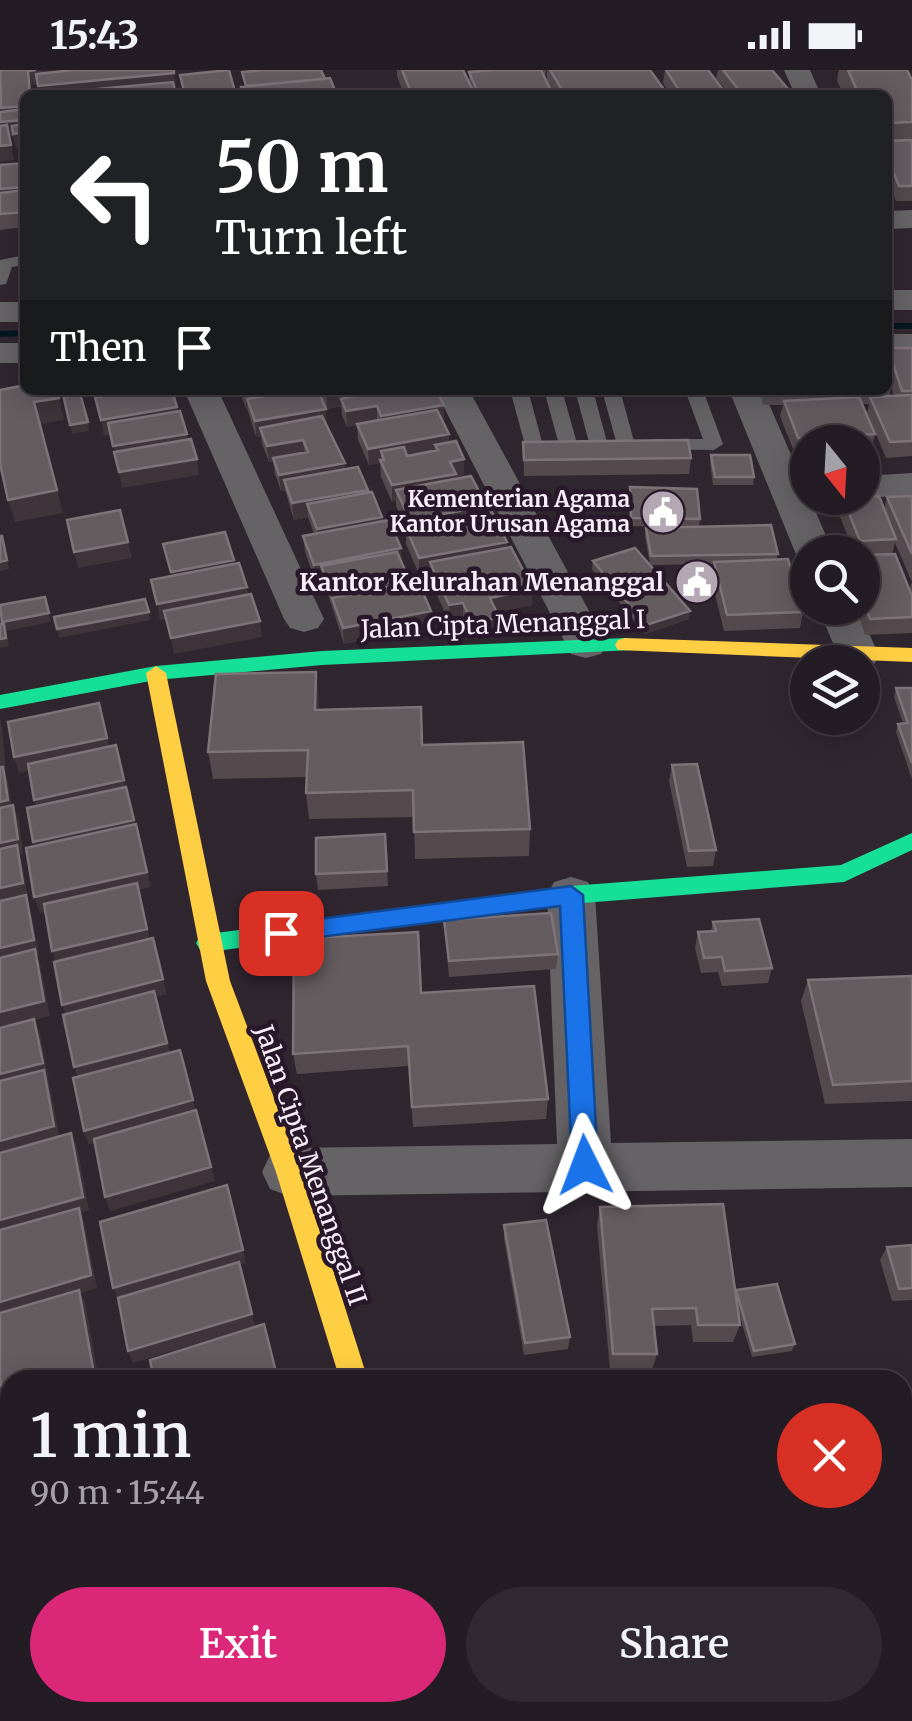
<!DOCTYPE html>
<html lang="en">
<head>
<meta charset="utf-8">
<style>
  body { margin:0; font-family:Merriweather,serif; background:#302931; color:#f1f3f6; height:100vh; display:flex; flex-direction:column; font-size:38px; white-space:nowrap }
  * { box-sizing:border-box; margin:0 }
  p { font-size:32px; color:#a3a1a6 }
  .icon { flex:none; width:55px; height:55px; fill:none; stroke:currentColor; stroke-width:2; stroke-linecap:round; stroke-linejoin:round }
  .map { position:relative; flex:1; overflow:hidden }
  .drawer { position:absolute; left:0px; top:1300px; width:912px; height:352px; display:flex; flex-direction:column; background:#241c24; border-radius:30px 30px 0 0; box-shadow:0 5px 25px #0003,0 0 0 2px #413a41 }
  .drawer>* { flex:none }
  .guide { position:absolute; left:20px; top:20px; width:872px; height:305px; border-radius:15px; box-shadow:0 5px 25px #0003,0 0 0 2px #413a41; background:#202124; color:#fff; overflow:hidden }
  .needle { width:65px; rotate:162deg }
  .fabs { position:absolute; left:790px; top:355px; display:grid; gap:20px }
  .fabs a { display:grid; place-items:center; width:90px; height:90px; border-radius:50%; background:#241c24; box-shadow:0 5px 25px #0003,0 0 0 2px #413a41; font-size:50px }
  .pin { position:absolute; display:grid; place-items:center; width:85px; height:85px; color:#fff; margin:-42px; border-radius:20px; box-shadow:0 5px 15px #0006 }
  .me { position:absolute; width:110px; margin:-55px; rotate:357deg; stroke-linejoin:round; filter:drop-shadow(0 0 8px #0008) }
  .turn { display:flex; align-items:center; gap:35px; height:210px; padding:0 30px; font-size:45px }
  .turn .icon { width:130px; height:130px; stroke-width:2.5 }
  .turn b { display:block; font-size:70px; line-height:85px }
  .then { display:flex; align-items:center; height:95px; padding:0 30px; background:#0003; gap:20px; font-size:38px }
  .round { display:grid; place-items:center; flex:none; width:105px; height:105px; border-radius:52px; background:#302931 }
  .head { display:flex; align-items:center; justify-content:space-between; height:170px; padding:0 30px }
  h1 { font-size:60px; font-weight:600; line-height:75px }
  .primary-button { display:flex; gap:20px; margin-top:auto; padding:20px 30px }
  .primary-button a { flex:1; height:115px; border-radius:60px; background:#db2777; color:#fff; font-size:40px; font-weight:600; line-height:115px; text-align:center }
  .primary-button a+a { background:#302931; color:#f1f3f6 }
  .status { display:flex; justify-content:space-between; align-items:center; height:70px; padding:0 50px; background:#241c24; direction:ltr }
  .status svg { height:28px; fill:currentColor }
  .map>svg:first-child { display:block }
</style>
</head>
<body>
<div class="status"><b>15:43</b><svg viewBox="0 0 49 12"><path d="M0 12V9h3v3zM5 12V6h3v6zM10 12V3h3v9zM15 12V0h3v12zM26 1h20v11H26zM47 4h2v5h-2z"/></svg></div>
<div class="map">
<svg width="912" height="1651" viewBox="0 0 912 1651">
  <rect width="100%" height="100%" fill="#302630"/>
  <g fill="none" stroke-linecap="round" stroke-linejoin="round">
    <path fill="#051820" fill-rule="evenodd" d="M888 253H912V259H888Z
      M25 260V266L0 267V261Z"/>
    <path fill="#666367" fill-rule="evenodd" d="M25 185V195L12 197 6 214 0 215V190Z
      M510 320H528L542 372 558 371 544 320H562L578 377 576 381 527 382Z
      M575 320H593L608 376 606 380 599 382 590 376Z
      M602 320H620L635 375 633 379 626 381 617 375Z
      M685 320H703L723 374 714 380 648 379V371L655 369H703Z"/>
    <path fill="#666367" fill-rule="evenodd" d="M784 0H810L821 25H795Z
      M912 140V158L888 159V141Z
      M888 220H912V240H888Z
      M0 232H25V252H0Z
      M888 264H912V284H888Z
      M0 273H25V293H0Z
      M184 320H218L324 549 318 558 304 562 290 558 284 549Z
      M435 320H469L607 574 601 584 586 588 571 584Z
      M729 320H763L833 482H808V493L800 491 795 482Z
      M912 403V425L862 428H859H862V406Z
      M818 538H858L879 586 873 596 862 599V592H841Z
      M571 807 588 812 595 825 611 1073 912 1069V1117L289 1126 270 1119 262 1102 270 1085 289 1078 557 1074 547 825 554 812Z
      M912 1474V1540H902V1475Z
      M0 1584 10 1588V1642H36L34 1647 0 1651Z
      M912 1611V1651H836L839 1642H902V1612Z"/>
    <path fill="#16e098" fill-rule="evenodd" d="M625 568 632 570 635 575 632 580 322 595 156 610 0 639V625L156 596 322 581Z
      M912 763V780L844 812 571 834 208 882 200 880 196 873 200 866 208 864 571 816 841 795Z"/>
    <path fill="#ffcf43" fill-rule="evenodd" d="M625 568 912 578V592L618 580 615 575 618 570Z
      M156 596 166 603 230 911 302 1102 368 1310H340L276 1102 206 911 146 603Z"/>
  </g>
  <path fill="#544a4d" d="M397 0H463L469 12V0H546L545 9 547 12V0H650L668 25H404L397 6Z
    M665 0 727 25H671L663 13Z
    M718 0H772L793 25H730L716 8Z
    M839 0H907L912 10V131H896L888 112V25H843L837 10Z
    M25 93V157L0 160V95Z
    M888 278H912V386L886 388 867 343 869 334H862L875 364 871 380H862V372H808V383L795 384 780 346 783 335H763L759 320H888V309L891 318 889 326H894L888 305Z
    M239 320H318L326 339V355L345 393V399L368 420V423L382 447 383 451 409 509V513L431 557 344 574 323 509 315 511 305 482 303 466 314 464 308 447 294 450 285 420 281 421 275 404 273 391 269 392 262 374 261 366 256 367 248 341H247Z
    M319 320H436L444 335V351H443L449 364V373L464 405 456 407V409L487 436 486 443 506 478 532 535 497 542 499 564 472 569 463 549 449 552 430 509V502L419 504 406 474V458L396 436V431L392 432 381 407 380 393 369 395 358 370 357 355 347 357 342 345 341 336 327 339Z
    M523 372 691 388 689 404 524 406Z
    M711 385 754 407 753 415H713L710 393Z
    M630 417 700 449 699 457 778 484 776 490 803 542 800 558 724 561 711 508 714 494 650 495 645 466 646 458 673 457 630 456Z
    M912 426V512L895 473 892 484 909 519 912 512V563L865 565 856 538H862V520H865L862 512V482H854L839 444 843 428 884 439 887 427Z
    M593 491 689 549 645 564 592 499Z
    M896 618H912V709L896 662 898 654 903 653 894 627Z
    M319 629 318 640 422 675 530 759 529 786 415 789 414 747 309 749 306 723 307 707 213 709 208 682Z
    M672 695 716 780 713 796 687 797 669 711Z
    M385 764 388 816 318 820 316 804Z
    M444 850 558 884 556 899 449 907Z
    M713 852 772 898 768 913 722 916 718 902 701 903 695 878 698 862 711 861Z
    M912 906V1031L825 1034 801 931 808 910Z
    M421 923 548 1029 546 1049 413 1057 409 996 297 1004 293 984Z
    M600 1137 735 1223 736 1220 795 1274 792 1281 752 1287 737 1237 740 1255 733 1272H693L691 1255 654 1256 657 1284 652 1300H610L597 1156Z
    M504 1155 570 1267 568 1279 524 1285 504 1169Z
    M912 1175V1230L892 1231 880 1190 887 1177Z"/>
  <path fill="#3e343a" d="M80 0 82 10 31 15 32 25H30L28 1Z
    M174 3 176 17 98 25H40L38 16Z
    M175 21 176 25H136Z
    M25 36V77L16 78 13 66 0 67V52H4L1 38Z
    M11 75 14 90 0 92V76Z
    M25 117V132L0 135V119Z
    M119 320H166L104 339 101 323Z
    M277 320H306L247 329 248 341H247L245 326Z
    M341 320H419L341 329V336L327 339 326 323Z
    M59 328 64 350 40 354 34 332Z
    M444 335V351L382 362 381 346Z
    M377 336V352L347 357 346 341Z
    M177 337 179 353 104 366 101 350Z
    M326 339 327 355 263 366 260 358 261 366 256 367 255 351Z
    M88 352 89 361 72 364 70 355Z
    M187 364 189 380 117 392 113 376Z
    M449 364V380L435 375V383L384 392 381 381V393L369 395 368 379Z
    M303 370 305 386 269 392 267 376Z
    M197 389 199 405 122 418 119 402Z
    M464 389V405L456 407V420H396V431L392 432V415L450 392Z
    M345 393 346 409 284 410 285 420 281 421 279 405Z
    M57 420 63 443 15 452 8 430Z
    M368 420 369 436 307 434 308 447 294 450 292 433Z
    M487 436 486 452 410 467V450Z
    M382 447 383 463 318 475 317 459Z
    M2 466 9 499 0 501V492Z
    M128 472 132 488 78 498 74 482Z
    M507 472 506 488 430 492V502L419 504V488Z
    M401 478 402 494 321 496 323 509 315 511 314 495Z
    M234 490 236 507 174 518 171 502Z
    M409 509 410 525 332 529V523Z
    M247 517 249 533 160 550 157 534Z
    M533 519 532 535 489 544 490 528Z
    M45 527 51 552 6 561 9 576 0 578V569L5 561 2 552Z
    M463 533V549L449 552V535Z
    M431 541V557L344 574 343 558Z
    M690 541 689 549 645 564 646 555Z
    M149 542 150 550 59 568 57 559Z
    M499 547V564L472 569V553Z
    M260 551 262 567 174 584 171 568Z
    M316 602 319 629 317 667 315 640Z
    M99 633 111 684 19 703 14 687Z
    M0 650 2 657 6 704 8 712 13 746 0 749Z
    M116 675 138 765 38 787 33 772 39 746 34 730Z
    M13 735 19 751 23 784 20 785 39 885 37 886 40 894 50 946 34 950 40 964 60 1070 0 1086V773Z
    M136 754 151 817 139 820 151 874 57 897 52 881 139 820 40 843 34 827Z
    M153 868 167 924 156 927 171 987 80 1011 74 997 68 950 62 935Z
    M193 1030 197 1045 89 1075 84 1061Z
    M71 1063 77 1077 89 1140 81 1143 84 1151 97 1218 81 1223 85 1232 99 1310H75L0 1247V1150Z
    M211 1097 215 1111 110 1141 105 1127Z
    M243 1180 246 1193 119 1231 113 1218Z
    M252 1244 255 1256 133 1293 128 1281Z
    M10 1418V1431L4 1433 0 1428V1421Z"/>
  <path fill="#655c60" stroke="#7d7378" stroke-width="2.5" d="M0 0H36L28 1 30 25H25V36L1 38Z
    M74 0H174V3L38 16 36 4Z
    M229 0 236 25H185L180 5Z
    M264 0H321L325 9 246 16 242 2Z
    M402 0H463L475 25H412Z
    M493 0H541L553 25H479L469 2Z
    M550 0H650L668 25H565Z
    M666 0H708L727 25H682Z
    M723 0H772L793 25H743Z
    M848 0H907L912 10V52L888 53V25H859Z
    M330 8 337 25H244L241 17Z
    M173 12 175 21 136 25H55V23Z
    M25 39V50L0 52V42Z
    M25 54V62L13 64 12 56Z
    M7 55 11 75 0 76V56Z
    M912 70V116H899L888 89V71Z
    M25 93V117L0 119V95Z
    M25 120V142L0 144V123Z
    M888 278H912V321H902Z
    M25 315V320H56L59 328 34 332 57 420 8 430 0 393V320Z
    M62 320H79L88 352 70 355Z
    M140 320H172L177 337 101 350 95 327Z
    M243 320H277L245 326Z
    M302 320H318L326 339 255 351 247 329Z
    M381 320H436L444 335 381 346 377 336 346 341 341 329Z
    M912 325V371L890 372 870 327Z
    M859 327 875 364 798 368 784 331Z
    M437 340 449 364 368 379 357 354Z
    M180 341 187 364 113 376 108 353Z
    M322 346 345 393 279 405 273 388 308 382 303 370 267 376 260 358Z
    M191 369 197 389 119 402 114 382Z
    M688 370 691 388 524 390 523 372Z
    M456 371 464 389 450 392 456 404 392 415 380 390H384L381 381 404 377 407 386 438 380 435 375Z
    M711 385H750L754 407H715Z
    M358 397 368 420 292 433 284 410Z
    M471 406 487 436 410 450 396 420Z
    M630 417 697 419 700 449 631 448Z
    M372 422 382 447 317 459 307 434Z
    M879 426 896 469 860 471 843 428Z
    M912 426V484L887 427Z
    M120 440 128 472 74 482 67 450Z
    M492 442 507 472 419 488 406 458Z
    M389 450 401 478 314 495 303 466Z
    M771 455 778 484 651 486 646 458Z
    M225 462 234 490 171 502 163 474Z
    M0 466H2L7 490 0 492Z
    M511 477 533 519 490 528 499 547 472 553 463 533 449 535 430 492Z
    M635 478 690 541 646 555 593 491Z
    M397 482 409 509 332 523 321 496Z
    M895 484 912 526V547L870 549 862 527V520H875L863 485Z
    M788 489 803 542 727 545 714 492Z
    M239 493 247 517 157 534 151 510Z
    M418 511 431 541 343 558 332 528Z
    M251 524 260 551 171 568 164 541Z
    M45 527 49 543 2 552 0 535Z
    M145 529 149 542 57 559 54 547Z
    M0 554H4L6 568 0 569Z
    M316 602 315 640 421 637 422 675 523 672 530 759 414 762 413 720 306 723 308 680 208 682 216 604Z
    M896 618H912V693L898 654 908 653Z
    M99 633 107 668 14 687 8 652Z
    M116 675 124 710 34 730 28 694Z
    M697 694 716 780 689 781 672 695Z
    M0 697H3L8 730 0 732Z
    M126 717 134 750 33 772 27 738Z
    M13 735 18 769 0 773V738Z
    M136 754 147 802 34 827 26 778Z
    M385 764 387 801 316 804V768Z
    M17 775 23 813 0 818V779Z
    M137 813 147 859 52 881 44 834Z
    M26 825 34 870 0 878V831Z
    M551 843 558 884 449 891 444 850Z
    M759 849 772 898 725 901 722 887 704 888 698 862 716 861 713 852Z
    M418 862 421 923 534 916 548 1029 412 1037 408 976 293 984 294 869Z
    M153 868 163 909 62 935 54 892Z
    M35 879 44 931 0 942V888Z
    M912 906V1011L833 1015 808 910Z
    M154 921 167 973 74 997 63 945Z
    M34 949 43 993 0 1004V958Z
    M180 980 193 1030 84 1061 73 1008Z
    M44 1000 54 1056 0 1071V1011Z
    M196 1040 211 1097 105 1127 94 1069Z
    M71 1063 83 1127 0 1150V1083Z
    M227 1115 243 1180 113 1218 100 1152Z
    M723 1134 740 1255H698L696 1238 652 1239 657 1284H613L600 1137Z
    M79 1138 91 1205 0 1232V1160Z
    M546 1150 570 1267 525 1273 504 1155Z
    M912 1175V1218L899 1219 887 1177Z
    M239 1192 252 1244 128 1281 118 1228Z
    M777 1214 795 1274 754 1281 736 1220Z
    M79 1220 94 1304 75 1310H10V1330L4 1332 0 1308V1243Z
    M264 1254 278 1310H154L150 1290Z
    M134 1301 136 1310H104Z
    M745 1305 746 1310H679Z
    M10 1339V1418L0 1421V1342Z"/>
  <path fill="#1a73e8" stroke="#114b97" stroke-width="2.5" d="M571 816 583 825 598 1095 594 1103 585 1107 576 1103 572 1095 560 836 281 872 269 863 281 854Z"/>
  <defs>
    <symbol id="civic-disc" viewBox="-11 -11 22 22"><circle r="9.5" fill="#b3a8b3" stroke="#29182a"/><path d="M-.6-6.5H3V-4.5H.6V-3L4-1V1h2V6H-6V1h2V-1L-.6-3ZM-1.2 2.5V6h2.4V2.5Z" fill="#fff"/></symbol>
  </defs>
  <g fill-rule="evenodd">
    <use href="#civic-disc" x="638" y="417" width="50" height="50"/>
    <use href="#civic-disc" x="672" y="487" width="50" height="50"/>
  </g>
  <g text-anchor="middle" dominant-baseline="central" stroke-width="9" stroke-linejoin="round" paint-order="stroke">
    <g font-size="22" font-weight="bold" fill="#faeefa" stroke="#29182a" text-anchor="end">
      <text x="630" y="429">Kementerian Agama<tspan x="630" dy="25">Kantor Urusan Agama</tspan></text>
    </g>
    <g font-size="25" font-weight="bold" fill="#faeefa" stroke="#29182a" text-anchor="end">
      <text x="664" y="512">Kantor Kelurahan Menanggal</text>
    </g>
    <g font-size="25" fill="#faeefa" stroke="#29182a">
      <text transform="translate(503 554) rotate(-2)">Jalan Cipta Menanggal I</text>
      <text transform="translate(311 1095) rotate(71)">Jalan Cipta Menanggal II</text>
    </g>
  </g>
</svg>
<div class="fabs">
<a><svg class="needle" viewBox="-14 -14 28 28"><path d="M0-13l5 13h-10z" fill="#e53935"/><path d="M0 13l5-13h-10z" fill="#a3a1a6"/></svg></a>
<a><svg class="icon" aria-label="search" viewBox="0 0 24 24"><circle cx="10" cy="10" r="6"/><path d="M15 15l6 6"/></svg></a>
<a><svg class="icon" aria-label="layers" viewBox="0 0 24 24"><path d="M12 4l9 5-9 5-9-5zM3 14l9 5 9-5"/></svg></a>
</div>
<div class="pin" style="left:281px;top:863px;background:#d93025"><svg class="icon" aria-label="arrive" viewBox="0 0 24 24"><path d="M6 21V4h12l-3 4 3 4H6"/></svg></div>
<svg class="me" style="left:585px;top:1095px" viewBox="-20 -20 40 40"><path d="M0-17L14 15 0 8-14 15z" fill="#1a73e8" stroke="#fff" stroke-width="4"/></svg>
<div class="guide">
<div class="turn"><svg class="icon" aria-label="left" viewBox="0 0 24 24"><path d="M17 20v-9H6M10 6l-5 5 5 5"/></svg><div><b>50 m</b>Turn left</div></div>
<div class="then">Then<svg class="icon" aria-label="arrive" viewBox="0 0 24 24"><path d="M6 21V4h12l-3 4 3 4H6"/></svg></div>
</div>
<section class="drawer">
<div class="head"><div><h1>1 min</h1><p>90 m · 15:44</p></div><a class="round" style="background:#d93025;color:#fff"><svg class="icon" aria-label="close" viewBox="0 0 24 24"><path d="M6 6l12 12M18 6L6 18"/></svg></a></div>
<div class="primary-button"><a>Exit</a><a>Share</a></div>
</section>
</div>
</body>
</html>
